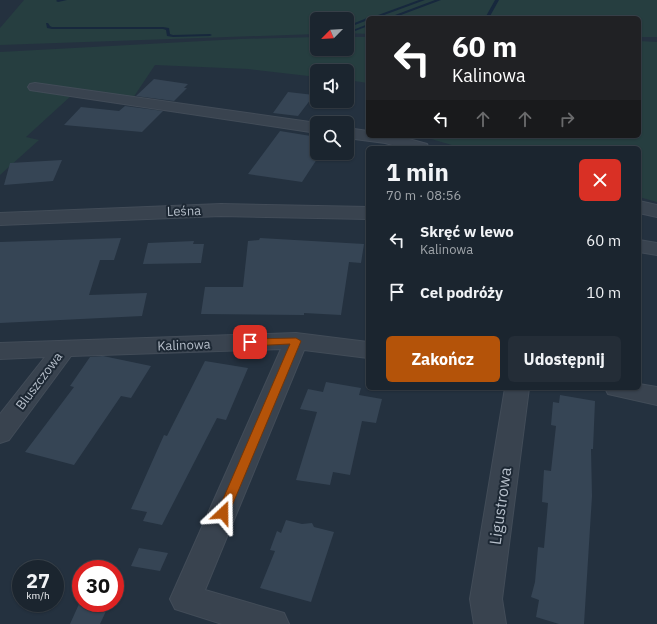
<!DOCTYPE html>
<html lang="pl">
<head>
<meta charset="utf-8">
<style>
  body { margin:0; font-family:"IBM Plex Sans",sans-serif; background:#242d37; color:#f1f3f6; height:100vh; display:flex; flex-direction:column; font-size:15px; white-space:nowrap }
  * { box-sizing:border-box; margin:0 }
  p { font-size:13px; color:#a0a5aa }
  .icon { flex:none; width:22px; height:22px; fill:none; stroke:currentColor; stroke-width:2; stroke-linecap:round; stroke-linejoin:round }
  .map { position:relative; flex:1; overflow:hidden }
  .side { position:absolute; left:366px; top:146px; width:275px; height:244px; display:flex; flex-direction:column; background:#1b252f; border-radius:6px; box-shadow:0 1px 3px #0004,0 0 0 1px #39424b }
  .side>* { flex:none }
  .guide { position:absolute; left:366px; top:16px; width:275px; height:122px; border-radius:6px; box-shadow:0 1px 3px #0004,0 0 0 1px #39424b; background:#202124; color:#fff; overflow:hidden }
  .needle { width:26px; rotate:246deg }
  .tools { position:absolute; left:310px; top:12px; display:grid; gap:8px }
  .tools a { display:grid; place-items:center; width:44px; height:44px; border-radius:6px; background:#1b252f; box-shadow:0 1px 3px #0004,0 0 0 1px #39424b; font-size:20px }
  .speed { position:absolute; left:12px; top:560px; display:flex; gap:8px; font-size:20px; font-weight:700; text-align:center }
  .speed>* { display:grid; place-content:center; width:52px; height:52px; border-radius:50%; background:#1b252f; box-shadow:0 1px 3px #0004,0 0 0 1px #39424b; line-height:1 }
  .speed small { font-size:10px; font-weight:400 }
  .speed .limit { border:6px solid #d22; background:#fff; color:#111 }
  .pin { position:absolute; display:grid; place-items:center; width:34px; height:34px; color:#fff; margin:-17px; border-radius:8px; box-shadow:0 2px 6px #0006 }
  .me { position:absolute; width:44px; margin:-22px; rotate:23deg; stroke-linejoin:round; filter:drop-shadow(0 0 3px #0008) }
  .turn { display:flex; align-items:center; gap:14px; height:84px; padding:0 20px; font-size:18px }
  .turn .icon { width:52px; height:52px; stroke-width:2.5 }
  .turn b { display:block; font-size:28px; line-height:34px }
  .lanes { display:flex; align-items:center; height:38px; padding:0 20px; background:#0003; justify-content:center; gap:20px; direction:ltr }
  .lanes .off { opacity:.35 }
  .round { display:grid; place-items:center; flex:none; width:42px; height:42px; border-radius:6px; background:#242d37 }
  .head { display:flex; align-items:center; justify-content:space-between; height:68px; padding:0 20px }
  h1 { font-size:24px; font-weight:700; line-height:30px }
  .button { display:flex; gap:8px; margin-top:auto; padding:8px 20px }
  .button a { flex:1; height:46px; border-radius:6px; background:#b45309; color:#fff; font-size:16px; font-weight:700; line-height:46px; text-align:center }
  .button a+a { background:#242d37; color:#f1f3f6 }
  ul { padding:0; list-style:none }
  li { display:flex; align-items:center; gap:12px; height:52px; padding:0 20px }
  li div { flex:1 }
  li b { display:block; font-size:15px }
  li em { font-style:normal }
  .map>svg:first-child { display:block }
</style>
</head>
<body>
<div class="map">
<svg width="657" height="624" viewBox="0 0 657 624">
  <rect width="100%" height="100%" fill="#24313f"/>
  <path fill="#263e40" d="M24 0H657V37H639V18H368V34L347 33V19H317V34L0 45V28Z
    M317 37V49H347V37H368V83L347 80V71H317V77L248 69 155 65 133 98 72 95 26 137 39 140 0 175V52L240 39Z
    M639 41 657 42V202L639 197V148H462L421 136H639Z"/>
  <g fill="none" stroke-linecap="round" stroke-linejoin="round">
    <path fill="#17283d" fill-rule="evenodd" d="M57 0H67L58 2 56 1Z
      M419 0H425L376 18H370Z
      M435 0H441L393 18H387Z
      M495 0H499L489 18H485Z
      M367 18H369L368 20 347 28V26Z
      M46 23H48L50 26 52 27H163L169 28 170 34 173 35 210 34 212 35 210 36 173 37 167 36 166 30 163 29H52L47 28Z
      M368 24V26L355 31 353 30Z"/>
  </g>
  <path fill="#364555" d="M154 79 181 83 188 84 184 88H187L174 101 136 96Z
    M288 92 314 95 298 116 273 113Z
    M125 106 163 111 142 132 64 125 81 107 119 111Z
    M280 131 317 137V159L302 182 248 174Z
    M62 160 53 181 4 185 10 163Z
    M121 238 114 260H100L89 295 147 293 142 316 0 323V242Z
    M260 238 364 244 361 263 349 262 341 315 304 313V315L201 314 205 287H243L248 241 259 240Z
    M194 241 193 244H204L201 263 143 264 148 243Z
    M103 356 151 366 131 398 121 396 74 465 25 452 74 387 70 386 90 357Z
    M205 361 248 368 226 420 217 418 162 525 143 521 147 512 131 509 164 435 167 436Z
    M326 382 361 388 359 395 382 399 376 423 362 421 350 475 333 472 330 485 296 480 317 412 300 409 308 389 323 392Z
    M560 395 595 401 593 449H591L592 496 584 624H559L536 617 539 600 531 597 535 582 538 547 544 548 548 503 542 502 544 470 551 471 556 426 551 425 553 402 559 403Z
    M286 520 302 524 312 523 314 527 334 532 311 602 260 588 275 551 270 550 277 531 281 533Z
    M139 548 168 553 160 571 131 566Z
    M79 604 107 609 100 624H70Z"/>
  <g fill="none" stroke-linecap="round" stroke-linejoin="round">
    <defs>
      <path id="street" d="M35 83 317 123V133L30 90 28 87 30 84Z
        M347 128 368 131V136H398L427 144 429 148H403L385 143 347 138Z
        M639 201 657 205V217L639 213Z
        M221 204 368 207V219L221 216 0 225V213Z
        M639 240 657 243V255L639 252Z
        M296 333 368 342V358L304 350 205 590 284 613 289 624H222L175 609 170 599 281 349 71 356 9 440 0 443V414L45 357 0 359V343Z
        M639 384 657 387V405L608 394 605 388H639Z
        M505 388H529L502 599 506 624H474L470 599Z"/>
    </defs>
    <use href="#street" stroke="#424c58" stroke-width="2"/>
    <use href="#street" fill="#39434f" fill-rule="evenodd"/>
  </g>
  <path fill="#b45309" stroke="#753606" d="M296 338 301 341 229 513 227 517 223 518 219 517 217 513 290 344 250 346 245 342 250 339Z"/>
  <g text-anchor="middle" dominant-baseline="central" stroke-width="4" stroke-linejoin="round" paint-order="stroke">
    <g font-size="13" fill="#b5bec9" stroke="#1d2834">
      <text transform="translate(184 211) rotate(-2)">Leśna</text>
      <text transform="translate(184 345) rotate(-2)">Kalinowa</text>
      <text transform="translate(39 381) rotate(-53)">Bluszczowa</text>
    </g>
    <g font-size="16" fill="#b5bec9" stroke="#1d2834">
      <text transform="translate(500 506) rotate(-82)">Ligustrowa</text>
    </g>
  </g>
</svg>
<div class="tools">
<a><svg class="needle" viewBox="-14 -14 28 28"><path d="M0-13l5 13h-10z" fill="#e53935"/><path d="M0 13l5-13h-10z" fill="#a0a5aa"/></svg></a>
<a><svg class="icon" aria-label="sound" viewBox="0 0 24 24"><path d="M4 9h4l5-4v14l-5-4H4zM17 9q2 3 0 6"/></svg></a>
<a><svg class="icon" aria-label="search" viewBox="0 0 24 24"><circle cx="10" cy="10" r="6"/><path d="M15 15l6 6"/></svg></a>
</div>
<div class="speed"><div>27<small>km/h</small></div><div class="limit">30</div></div>
<div class="pin" style="left:250px;top:342px;background:#d93025"><svg class="icon" aria-label="arrive" viewBox="0 0 24 24"><path d="M6 21V4h12l-3 4 3 4H6"/></svg></div>
<svg class="me" style="left:223px;top:513px" viewBox="-20 -20 40 40"><path d="M0-17L14 15 0 8-14 15z" fill="#b45309" stroke="#fff" stroke-width="4"/></svg>
<div class="guide">
<div class="turn"><svg class="icon" aria-label="left" viewBox="0 0 24 24"><path d="M17 20v-9H6M10 6l-5 5 5 5"/></svg><div><b>60 m</b>Kalinowa</div></div>
<div class="lanes"><svg class="icon" aria-label="left" viewBox="0 0 24 24"><path d="M17 20v-9H6M10 6l-5 5 5 5"/></svg><svg class="icon off" aria-label="ahead" viewBox="0 0 24 24"><path d="M12 20V5M6 11l6-6 6 6"/></svg><svg class="icon off" aria-label="ahead" viewBox="0 0 24 24"><path d="M12 20V5M6 11l6-6 6 6"/></svg><svg class="icon off" aria-label="right" viewBox="0 0 24 24"><path d="M7 20v-9h11M14 6l5 5-5 5"/></svg></div>
</div>
<section class="side">
<div class="head"><div><h1>1 min</h1><p>70 m · 08:56</p></div><a class="round" style="background:#d93025;color:#fff"><svg class="icon" aria-label="close" viewBox="0 0 24 24"><path d="M6 6l12 12M18 6L6 18"/></svg></a></div>
<ul>
<li><svg class="icon" aria-label="left" viewBox="0 0 24 24"><path d="M17 20v-9H6M10 6l-5 5 5 5"/></svg><div><b>Skręć w lewo</b><p>Kalinowa</p></div><em>60 m</em></li>
<li><svg class="icon" aria-label="arrive" viewBox="0 0 24 24"><path d="M6 21V4h12l-3 4 3 4H6"/></svg><div><b>Cel podróży</b></div><em>10 m</em></li>
</ul>
<div class="button"><a>Zakończ</a><a>Udostępnij</a></div>
</section>
</div>
</body>
</html>
